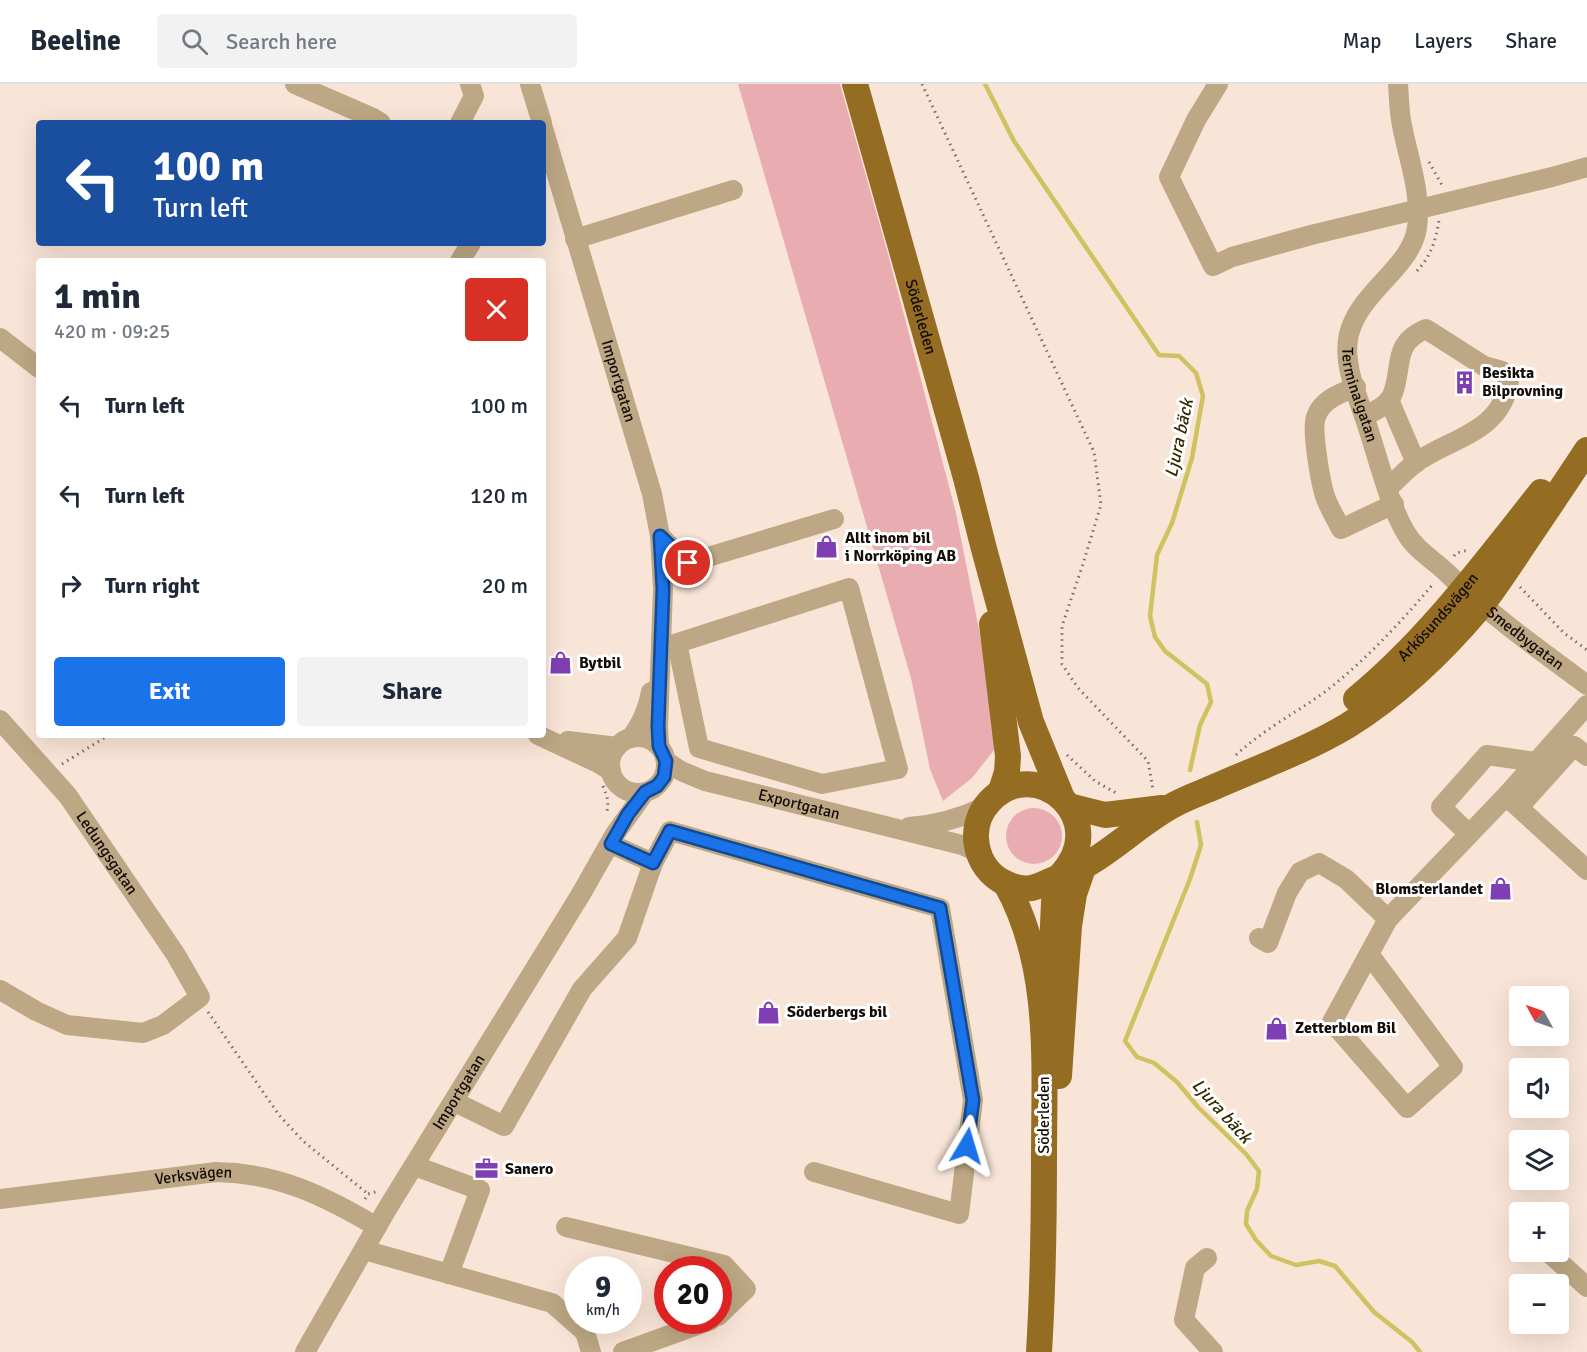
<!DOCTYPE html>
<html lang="en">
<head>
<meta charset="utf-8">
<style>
  body { margin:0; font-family:Signika,sans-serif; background:#f2f2f3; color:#1f2937; height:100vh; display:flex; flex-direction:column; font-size:22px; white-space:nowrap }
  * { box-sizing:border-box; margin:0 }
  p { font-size:20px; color:#747a83 }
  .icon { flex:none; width:33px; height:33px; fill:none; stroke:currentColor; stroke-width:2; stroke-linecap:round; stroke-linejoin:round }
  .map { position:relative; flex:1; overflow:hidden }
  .details { position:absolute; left:36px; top:174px; width:510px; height:480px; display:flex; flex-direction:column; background:#fff; border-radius:6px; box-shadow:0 6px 24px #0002 }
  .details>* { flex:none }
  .banner { position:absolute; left:36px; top:36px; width:510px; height:126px; border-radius:6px; box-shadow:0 6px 24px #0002; background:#1a4fa0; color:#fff; overflow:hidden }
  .needle { width:39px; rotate:310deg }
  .buttons { position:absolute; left:1509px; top:902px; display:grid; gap:12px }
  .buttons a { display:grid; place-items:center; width:60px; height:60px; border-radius:6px; background:#fff; box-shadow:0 6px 24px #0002; font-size:30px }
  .speed { position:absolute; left:564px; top:1172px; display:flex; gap:12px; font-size:30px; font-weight:700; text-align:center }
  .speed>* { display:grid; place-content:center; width:78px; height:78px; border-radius:50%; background:#fff; box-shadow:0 6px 24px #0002; line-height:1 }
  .speed small { font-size:15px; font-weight:400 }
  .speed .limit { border:9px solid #d22; background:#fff; color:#111 }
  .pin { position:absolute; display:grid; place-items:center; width:51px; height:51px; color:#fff; margin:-26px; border:3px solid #fff; border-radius:50%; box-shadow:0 2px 6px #0007 }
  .me { position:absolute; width:66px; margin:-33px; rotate:7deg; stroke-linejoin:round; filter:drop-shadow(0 0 4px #0008) }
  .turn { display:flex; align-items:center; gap:21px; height:126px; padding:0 18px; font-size:27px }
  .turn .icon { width:78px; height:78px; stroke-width:2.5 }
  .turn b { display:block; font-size:42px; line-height:51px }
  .round { display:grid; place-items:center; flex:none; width:63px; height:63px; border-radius:6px; background:#f2f2f3 }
  .headline { display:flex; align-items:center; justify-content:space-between; height:102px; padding:0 18px }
  h1 { font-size:36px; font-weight:800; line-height:45px }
  .primary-button { display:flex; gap:12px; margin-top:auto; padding:12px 18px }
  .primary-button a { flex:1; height:69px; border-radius:6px; background:#1a73e8; color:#fff; font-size:24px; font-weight:800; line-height:69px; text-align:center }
  .primary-button a+a { background:#f2f2f3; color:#1f2937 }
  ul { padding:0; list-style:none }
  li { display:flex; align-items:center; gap:18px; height:90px; padding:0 18px }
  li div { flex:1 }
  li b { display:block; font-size:22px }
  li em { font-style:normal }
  header { display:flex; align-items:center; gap:36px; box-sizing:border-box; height:84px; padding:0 30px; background:#fff; border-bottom:2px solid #e0e1e3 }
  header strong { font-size:28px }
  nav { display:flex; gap:33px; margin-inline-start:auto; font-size:21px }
  .search { width:420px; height:54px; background:#f2f2f3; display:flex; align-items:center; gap:15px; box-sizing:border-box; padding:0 21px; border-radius:6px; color:#747a83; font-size:22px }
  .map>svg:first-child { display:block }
</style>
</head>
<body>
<header>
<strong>Beeline</strong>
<div class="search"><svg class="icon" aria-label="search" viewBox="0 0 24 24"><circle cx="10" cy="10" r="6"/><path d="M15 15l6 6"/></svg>Search here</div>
<nav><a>Map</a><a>Layers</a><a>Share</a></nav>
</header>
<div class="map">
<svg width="1587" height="1268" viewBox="0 0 1587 1268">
  <rect width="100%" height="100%" fill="#f9e5d7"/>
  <path fill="#e9acb1" d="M738 0H840L888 170 956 429 1001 657 972 694 943 717 930 685 911 594Z
    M1006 752a28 28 0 1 1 56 0a28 28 0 1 1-56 0Z"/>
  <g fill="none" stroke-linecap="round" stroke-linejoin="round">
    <path stroke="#d0c260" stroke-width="4.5" d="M985 0 1014 57 1159 271 1179 272 1196 289 1203 312 1192 374 1172 439 1157 471 1150 532 1155 553 1165 567 1207 600 1211 618 1200 641 1190 686
      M1197 738 1201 761 1190 795 1125 957 1137 973 1154 979 1177 998 1198 1023 1246 1070 1259 1087 1257 1105 1247 1127 1246 1140 1256 1156 1271 1172 1296 1181 1319 1177 1335 1182 1374 1228 1412 1258 1420 1268"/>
    <path stroke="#7c6f66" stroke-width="3" stroke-dasharray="1.5 4.5" stroke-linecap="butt" d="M922 0 1094 368 1101 421 1082 483 1062 542V580L1078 604 1148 677 1153 706
      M1429 78 1443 103
      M1417 187C1431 172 1436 156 1439 136
      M1454 472 1456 469 1469 466
      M1520 503 1564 549 1587 566
      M1067 671 1095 697 1116 709
      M1236 671C1264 645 1296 629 1326 607 1366 576 1401 538 1434 499
      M62 680 109 651
      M603 702C607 712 610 720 606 730
      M208 928 279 1031 303 1057 368 1110
      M365 1115 368 1110 379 1107"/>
    <g stroke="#bda784" stroke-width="20">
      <path d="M295 0 373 34 381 39"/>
      <path d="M530 0 542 39"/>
      <path d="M1218 0 1196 36 1169 93 1213 182 1232 173 1311 151 1552 93 1587 83"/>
      <path id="s1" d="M1398 0C1399 12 1399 24 1401 36 1407 72 1422 107 1417 144 1411 184 1360 207 1349 250 1342 279 1357 310 1366 338 1377 370 1389 421 1406 449 1415 465 1432 475 1445 487 1489 530 1538 565 1587 601"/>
      <path d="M460 39 474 12 470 0"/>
      <path id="s2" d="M543 44 652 410 660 452 663 505 658 643 659 662"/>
      <path d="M575 155 733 106"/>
      <path d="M460 177 471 159"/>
      <path d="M0 254 39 284"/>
      <path d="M1356 303C1341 309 1321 316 1316 333 1311 345 1321 402 1326 415 1330 425 1336 435 1341 445L1394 420"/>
      <path d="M1389 316 1416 379"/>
      <path d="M1364 332C1375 327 1389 321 1393 309 1403 282 1392 259 1426 245L1484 282 1502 287 1509 297C1502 348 1451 354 1415 379 1406 386 1397 396 1388 404"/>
      <path d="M660 452 688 479 834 435"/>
      <path d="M662 564 849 504 898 685 822 700 699 664 677 559"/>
      <path id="s3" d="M0 636 68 712 176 871 200 913 163 941 143 949 67 941 36 927 0 906"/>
      <path d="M538 651 598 679 611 687"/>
      <circle cx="638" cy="681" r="28"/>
      <path d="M631 654C642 639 648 625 651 608"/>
      <path d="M568 657 617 663"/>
      <path id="s4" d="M666 677 681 687 705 697 962 761 978 768"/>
      <path d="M1506 712 1587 786"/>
      <path d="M1519 723 1574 662 1587 672"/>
      <path d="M909 743C936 741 959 735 984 723"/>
      <path d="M1469 750 1441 723 1487 671 1536 678"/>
      <path d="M611 760 653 779 670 747 940 824 973 1016 959 1130 814 1088"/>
      <path d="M1259 854 1268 859 1287 809 1300 788 1319 779 1346 795 1388 835 1506 712 1587 621"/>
      <path d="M1369 870 1453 983 1407 1024 1332 938 1388 835"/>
      <path d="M455 1018 504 1042 582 905 627 854 653 779"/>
      <path d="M415 1082 480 1106 449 1190"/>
      <path id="s5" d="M0 1115 216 1088C278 1089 325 1112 377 1143"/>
      <path d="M566 1143 724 1181 746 1205 718 1232"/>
      <path d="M364 1166 552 1219 585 1248 591 1268"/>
      <path d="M1547 1167 1587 1203"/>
      <path d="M1207 1174 1195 1184 1184 1236 1213 1268"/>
      <path id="s6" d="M305 1268 387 1125 581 810 615 750 645 708"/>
      <path d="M623 1268 711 1236"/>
    </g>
    <g stroke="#956d22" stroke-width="26">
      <path id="s7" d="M855 0 966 394 984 465 1031 638 1062 714"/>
      <path d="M992 540 1008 672 1007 688 1001 707"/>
      <path id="s8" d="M1356 615C1428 556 1484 480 1541 408"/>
      <path d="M1069 722 1105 731 1162 724"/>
      <path d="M1060 792C1114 736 1036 668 990 717 966 742 974 784 1005 799 1032 812 1040 799 1063 792 1103 777 1133 744 1170 723 1183 715 1198 710 1212 704 1257 684 1305 667 1347 642 1397 611 1442 568 1480 523 1496 503 1510 481 1524 460 1545 429 1566 398 1587 366"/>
      <path d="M1055 796 1052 863 1056 909"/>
      <path d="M1006 800C1052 882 1044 980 1044 1072 1044 1137 1043 1203 1039 1268"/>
      <path d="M1059 992 1069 842 1074 810 1083 784"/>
    </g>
  </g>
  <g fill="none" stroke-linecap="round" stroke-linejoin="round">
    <defs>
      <path id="route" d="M688 479 660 452 663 505 658 642 659 662 666 677 664 693 657 702 645 708 628 730 611 760 653 779 670 747 940 824 973 1016 967 1062"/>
    </defs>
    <use href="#route" stroke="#114b97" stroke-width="15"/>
    <use href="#route" stroke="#1a73e8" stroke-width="10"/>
  </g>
  <defs>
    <symbol id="building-bare" viewBox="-9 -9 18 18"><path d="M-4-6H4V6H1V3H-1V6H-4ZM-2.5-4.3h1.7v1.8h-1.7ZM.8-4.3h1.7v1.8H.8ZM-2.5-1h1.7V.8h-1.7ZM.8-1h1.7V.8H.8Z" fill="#7f3fb4" stroke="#fff" stroke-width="2.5" paint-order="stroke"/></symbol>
    <symbol id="shop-bare" viewBox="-9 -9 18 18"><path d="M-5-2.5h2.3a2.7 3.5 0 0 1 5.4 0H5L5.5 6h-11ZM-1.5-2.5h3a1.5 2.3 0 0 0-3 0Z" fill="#7f3fb4" stroke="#fff" stroke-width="2.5" paint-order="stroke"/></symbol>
    <symbol id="office-bare" viewBox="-9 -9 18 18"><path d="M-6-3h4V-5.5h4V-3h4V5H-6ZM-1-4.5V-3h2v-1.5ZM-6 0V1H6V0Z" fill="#7f3fb4" stroke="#fff" stroke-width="2.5" paint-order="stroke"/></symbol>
  </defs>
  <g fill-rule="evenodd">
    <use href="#building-bare" x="1448" y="282" width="33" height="33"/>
    <use href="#shop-bare" x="810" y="446" width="33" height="33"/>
    <use href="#shop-bare" x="544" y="562" width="33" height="33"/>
    <use href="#shop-bare" x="1484" y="788" width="33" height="33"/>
    <use href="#shop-bare" x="752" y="912" width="33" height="33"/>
    <use href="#shop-bare" x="1260" y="928" width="33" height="33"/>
    <use href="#office-bare" x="470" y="1068" width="33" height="33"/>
  </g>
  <g text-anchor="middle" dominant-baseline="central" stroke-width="6" stroke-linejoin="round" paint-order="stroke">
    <g font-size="16" fill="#130c08" stroke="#fff">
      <text stroke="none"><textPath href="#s7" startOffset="242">Söderleden</textPath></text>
      <text stroke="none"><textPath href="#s2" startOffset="264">Importgatan</textPath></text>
      <text stroke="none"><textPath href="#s1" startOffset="336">Terminalgatan</textPath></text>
      <text stroke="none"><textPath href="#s8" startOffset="116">Arkösundsvägen</textPath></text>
      <text stroke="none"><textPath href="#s1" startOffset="642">Smedbygatan</textPath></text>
      <text stroke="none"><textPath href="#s4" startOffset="141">Exportgatan</textPath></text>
      <text stroke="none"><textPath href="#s3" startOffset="171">Ledungsgatan</textPath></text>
      <text stroke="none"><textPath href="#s6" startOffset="302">Importgatan</textPath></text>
      <text transform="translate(1044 1031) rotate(-90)">Söderleden</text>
      <text stroke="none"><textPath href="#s5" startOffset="195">Verksvägen</textPath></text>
    </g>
    <g font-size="16" font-weight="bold" fill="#130c08" stroke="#fff" text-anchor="start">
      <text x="1482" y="289">Besikta<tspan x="1482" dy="18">Bilprovning</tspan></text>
      <text x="845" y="454">Allt inom bil<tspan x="845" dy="18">i Norrköping AB</tspan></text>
      <text x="579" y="579">Bytbil</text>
      <text x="1483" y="805" text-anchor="end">Blomsterlandet</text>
      <text x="787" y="928">Söderbergs bil</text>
      <text x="1295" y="944">Zetterblom Bil</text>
      <text x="505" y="1085">Sanero</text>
    </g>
    <g font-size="18" font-style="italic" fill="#322c00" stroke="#fff">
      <text transform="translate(1179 354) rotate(-78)">Ljura bäck</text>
      <text transform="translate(1222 1027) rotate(48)">Ljura bäck</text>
    </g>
  </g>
</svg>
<div class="buttons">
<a><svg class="needle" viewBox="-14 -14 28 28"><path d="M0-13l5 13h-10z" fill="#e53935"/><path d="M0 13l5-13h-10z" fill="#747a83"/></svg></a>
<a><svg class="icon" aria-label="sound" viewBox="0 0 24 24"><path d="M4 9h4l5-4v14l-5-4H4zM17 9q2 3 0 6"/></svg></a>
<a><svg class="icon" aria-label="layers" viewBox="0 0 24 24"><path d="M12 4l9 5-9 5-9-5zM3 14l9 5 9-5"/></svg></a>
<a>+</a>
<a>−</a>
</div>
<div class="speed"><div>9<small>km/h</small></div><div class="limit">20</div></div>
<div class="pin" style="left:688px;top:479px;background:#d93025"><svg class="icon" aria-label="arrive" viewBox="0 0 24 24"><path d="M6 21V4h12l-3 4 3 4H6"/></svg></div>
<svg class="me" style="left:967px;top:1062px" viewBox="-20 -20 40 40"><path d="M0-17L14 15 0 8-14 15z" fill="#1a73e8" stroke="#fff" stroke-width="4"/></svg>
<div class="banner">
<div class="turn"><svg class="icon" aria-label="left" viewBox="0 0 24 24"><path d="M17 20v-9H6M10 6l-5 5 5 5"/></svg><div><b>100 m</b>Turn left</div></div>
</div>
<section class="details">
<div class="headline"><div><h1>1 min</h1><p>420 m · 09:25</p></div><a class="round" style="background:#d93025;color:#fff"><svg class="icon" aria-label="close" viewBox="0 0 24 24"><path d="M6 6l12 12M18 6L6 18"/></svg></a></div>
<ul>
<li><svg class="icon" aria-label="left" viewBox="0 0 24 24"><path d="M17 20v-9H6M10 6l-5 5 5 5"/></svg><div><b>Turn left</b></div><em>100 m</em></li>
<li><svg class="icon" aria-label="left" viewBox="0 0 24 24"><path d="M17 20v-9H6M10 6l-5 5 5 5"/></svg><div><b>Turn left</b></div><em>120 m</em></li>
<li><svg class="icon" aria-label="right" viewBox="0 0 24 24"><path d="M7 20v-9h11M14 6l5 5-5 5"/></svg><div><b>Turn right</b></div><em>20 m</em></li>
</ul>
<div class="primary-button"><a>Exit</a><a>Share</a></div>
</section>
</div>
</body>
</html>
